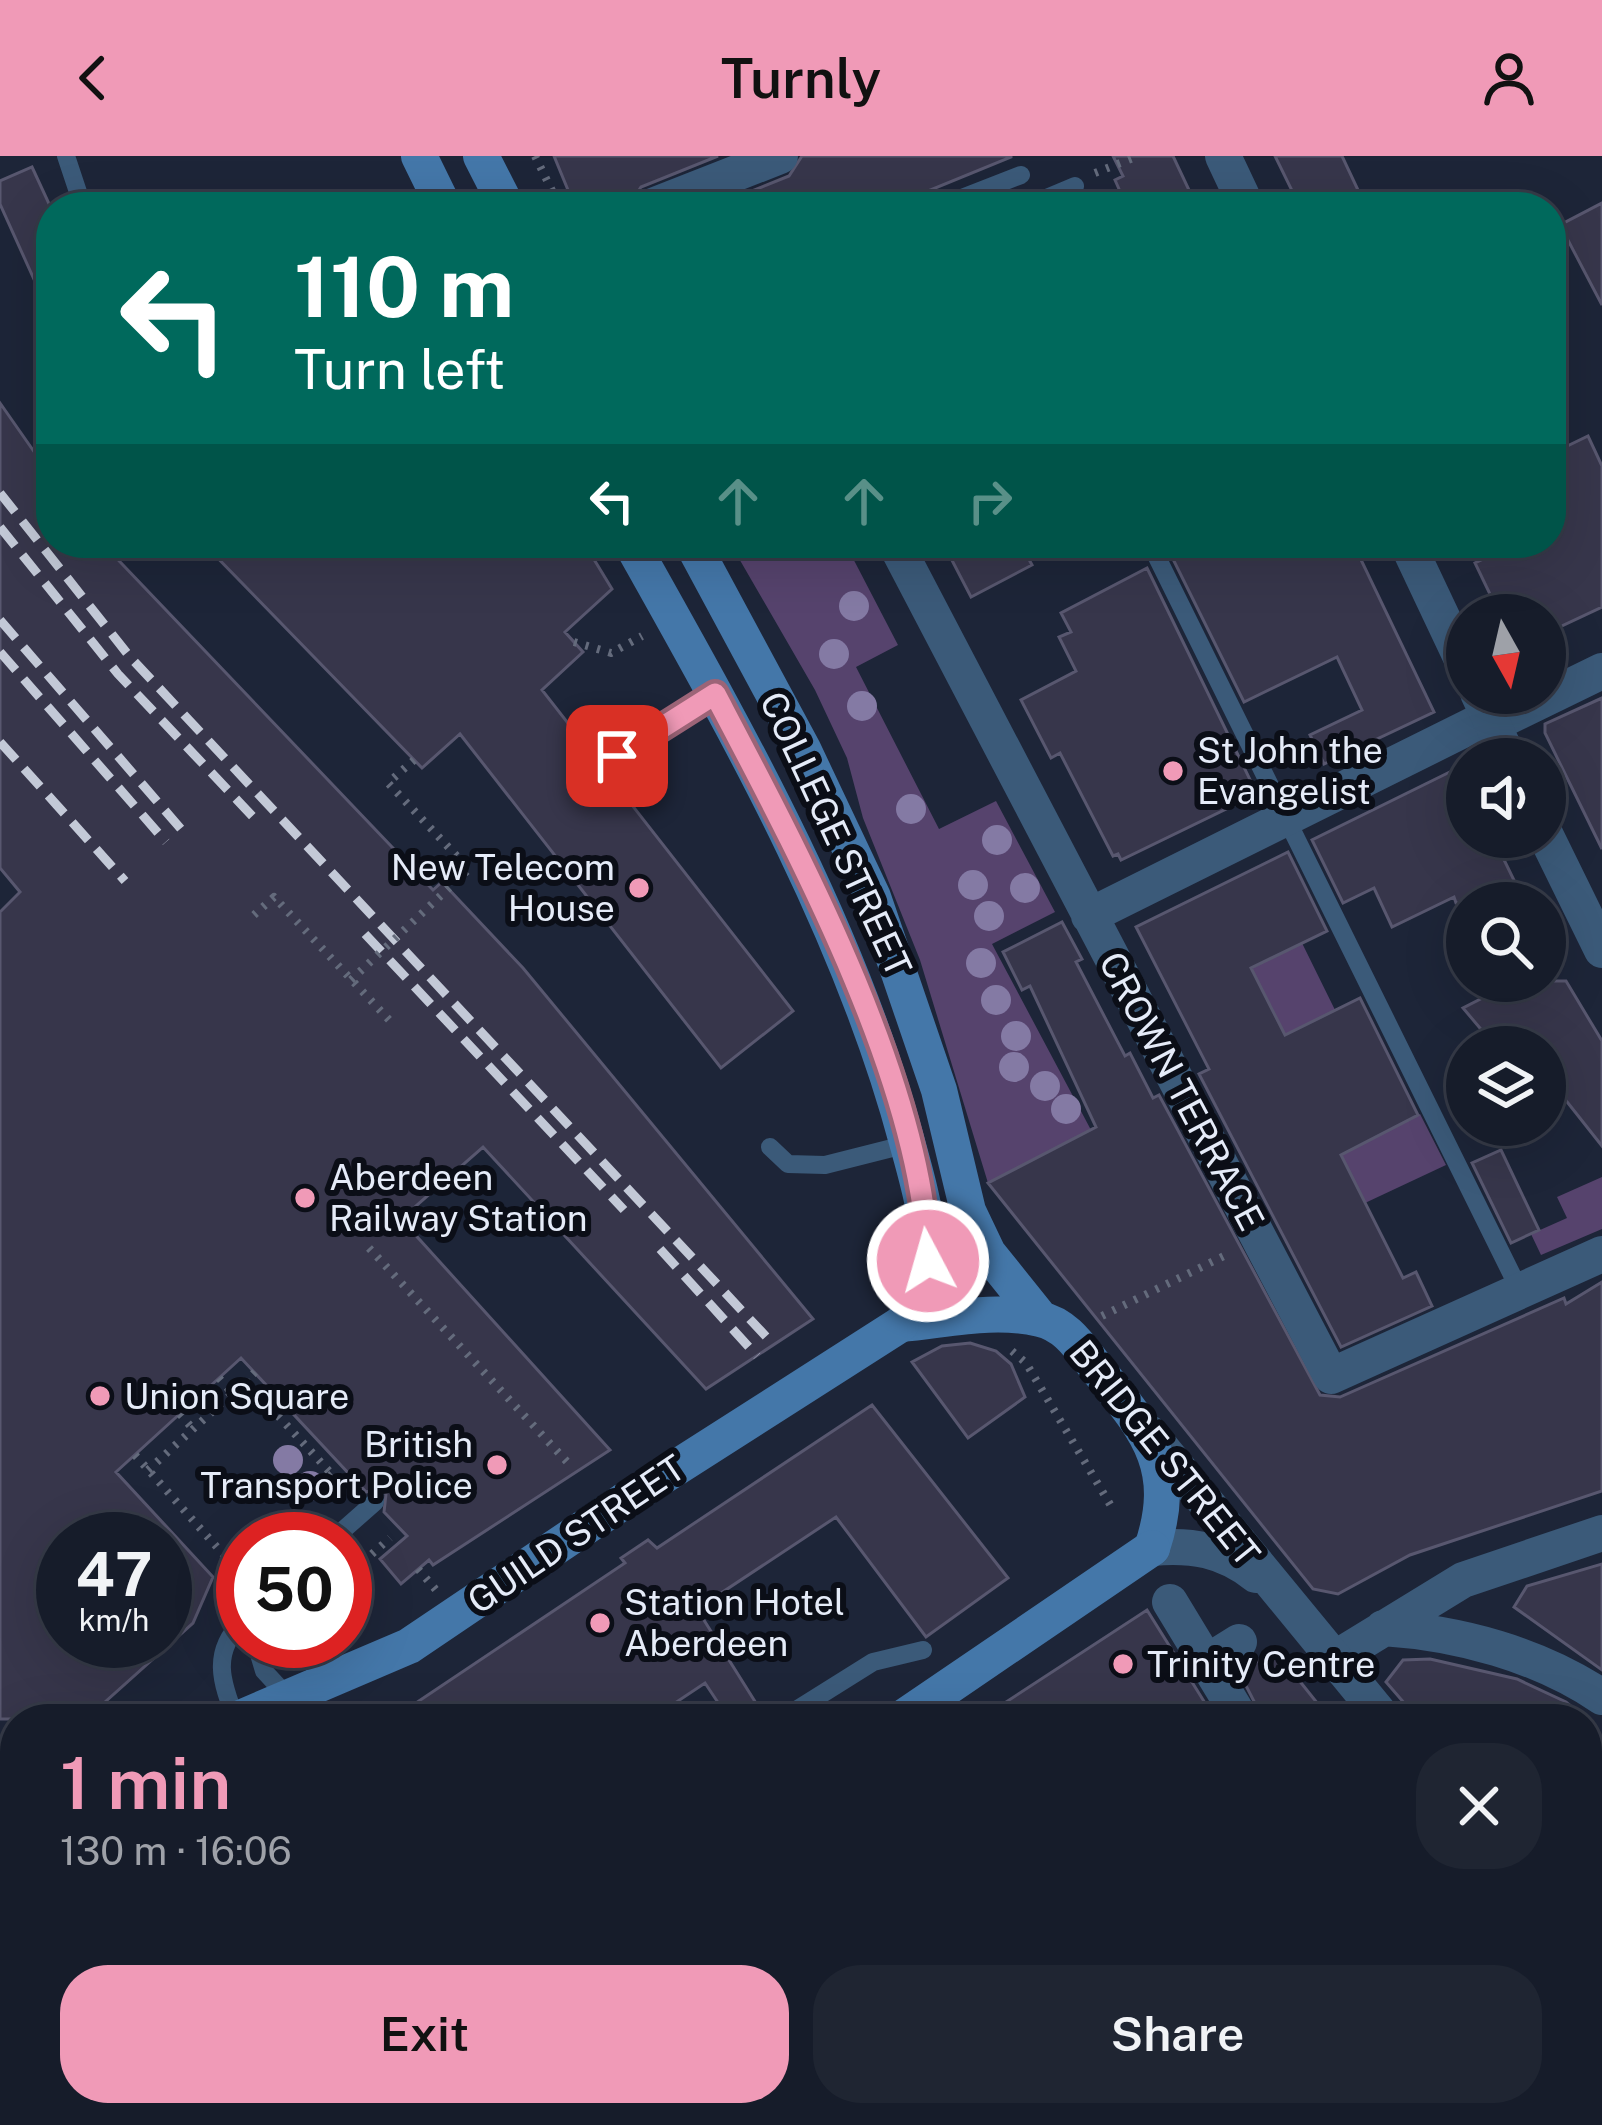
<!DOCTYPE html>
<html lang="en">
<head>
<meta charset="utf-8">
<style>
  body { margin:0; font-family:"Public Sans",sans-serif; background:#1f2532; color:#f1f3f6; height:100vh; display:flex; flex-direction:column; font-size:45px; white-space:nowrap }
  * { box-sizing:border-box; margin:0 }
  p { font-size:39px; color:#9ea1a8 }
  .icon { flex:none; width:66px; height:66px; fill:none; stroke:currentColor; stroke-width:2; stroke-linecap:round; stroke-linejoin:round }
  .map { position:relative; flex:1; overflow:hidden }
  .panel { position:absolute; left:0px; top:1548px; width:1602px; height:423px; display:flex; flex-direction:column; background:#161c2a; border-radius:48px 48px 0 0; box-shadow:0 12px 48px #0002,0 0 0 3px #353a47 }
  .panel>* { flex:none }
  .top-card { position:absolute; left:36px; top:36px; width:1530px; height:366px; border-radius:48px; box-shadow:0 12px 48px #0002,0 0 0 3px #353a47; background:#00695c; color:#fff; overflow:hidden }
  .needle { width:78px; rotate:172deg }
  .tools { position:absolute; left:1446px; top:438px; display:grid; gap:24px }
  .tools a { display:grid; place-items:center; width:120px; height:120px; border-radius:50%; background:#161c2a; box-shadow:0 12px 48px #0002,0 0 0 3px #353a47; font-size:60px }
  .speed { position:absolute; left:36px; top:1356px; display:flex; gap:24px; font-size:60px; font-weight:700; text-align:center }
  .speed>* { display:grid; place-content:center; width:156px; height:156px; border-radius:50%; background:#161c2a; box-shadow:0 12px 48px #0002,0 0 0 3px #353a47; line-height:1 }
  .speed small { font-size:30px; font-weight:400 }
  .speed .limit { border:18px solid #d22; background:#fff; color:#111 }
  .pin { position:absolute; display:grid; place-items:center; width:102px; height:102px; color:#fff; margin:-51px; border-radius:24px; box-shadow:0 6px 18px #0006 }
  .me { position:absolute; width:132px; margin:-66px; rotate:354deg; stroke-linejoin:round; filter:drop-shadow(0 0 9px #0008) }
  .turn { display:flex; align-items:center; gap:42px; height:252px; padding:0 60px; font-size:54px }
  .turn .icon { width:156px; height:156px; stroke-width:2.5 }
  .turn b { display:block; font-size:84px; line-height:102px }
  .lanes { display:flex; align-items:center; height:114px; padding:0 60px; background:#0003; justify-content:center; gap:60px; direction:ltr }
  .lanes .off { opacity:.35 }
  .round { display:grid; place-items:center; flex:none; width:126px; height:126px; border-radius:48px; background:#1f2532 }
  .overview { display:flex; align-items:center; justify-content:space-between; height:204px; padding:0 60px }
  h1 { font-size:72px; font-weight:600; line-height:90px; color:#f09ab7 }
  .button { display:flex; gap:24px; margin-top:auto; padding:24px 60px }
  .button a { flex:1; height:138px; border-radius:48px; background:#f09ab7; color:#111; font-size:48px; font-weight:600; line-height:138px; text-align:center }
  .button a+a { background:#1f2532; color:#f1f3f6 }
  header { display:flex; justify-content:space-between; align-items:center; height:156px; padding:0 60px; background:#f09ab7; color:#111; font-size:54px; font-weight:600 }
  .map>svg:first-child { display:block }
</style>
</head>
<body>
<header><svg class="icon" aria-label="back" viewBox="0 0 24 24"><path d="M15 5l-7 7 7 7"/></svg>Turnly<svg class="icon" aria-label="person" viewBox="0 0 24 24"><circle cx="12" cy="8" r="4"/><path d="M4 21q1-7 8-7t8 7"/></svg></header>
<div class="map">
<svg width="1602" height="1969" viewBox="0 0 1602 1969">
  <rect width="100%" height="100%" fill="#1d2538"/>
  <path fill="#56436d" d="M730 387H845L898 489 856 511 939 673 996 645 1055 756 992 788 1091 974 988 1027 920 804 863 662 847 602 815 534Z
    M1302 787 1335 854 1285 879 1251 813Z
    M1420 958 1446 1009 1365 1047 1340 998Z
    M1602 1021V1073L1541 1099 1531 1078 1567 1062 1557 1041Z"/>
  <path fill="#37364b" stroke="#58576f" stroke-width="3" fill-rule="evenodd" d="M554 0H718L641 31 628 51H575Z
    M802 0H1011V1L889 51H712L789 20Z
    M1113 0H1173L1197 51H1127L1115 24 1123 20Z
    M1275 0H1342L1366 51H1300Z
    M32 11 51 52V161L0 48V25Z
    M1602 47V149L1560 69Z
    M0 247 51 320V387H102L433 734 442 726 523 812 813 1163 706 1233 483 991 401 1063 610 1294 433 1409 429 1404 401 1428 380 1403 407 1380 384 1356 386 1338 378 1333 366 1336 241 1202 116 1316 213 1421 193 1467 86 1563H0V756L20 736 0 712ZM63 1383H165V1485H63Z
    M1588 280 1602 310V451L1547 477 1563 509 1545 518V459H1500L1475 407 1517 387H1551V298Z
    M203 387H584L612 433 565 476 583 496 542 534 793 855 721 912 460 578 422 612Z
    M943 387H1020L1032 409 971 441Z
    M1165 387H1353L1434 556 1324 608 1310 579 1362 554 1337 501 1244 546Z
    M1147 412 1257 638 1121 704 1118 698 1113 700 1060 597 1051 602 1021 544 1076 515 1059 481 1071 476 1061 457Z
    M1602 542V693L1545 577V568Z
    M1460 611 1467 627V681H1493L1525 747H1456L1454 741 1392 771 1374 732 1343 747 1312 684Z
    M1288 696 1327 775 1251 812 1285 879 1360 842 1418 959 1341 999 1403 1122 1416 1116 1432 1150 1341 1191 1199 918 1209 913 1136 771Z
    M1062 766 1082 803 1076 806 1125 900 1130 897 1153 942 1159 939 1320 1239 1340 1241 1564 1142 1566 1148 1602 1126V1335L1410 1399 1338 1438 1313 1433 988 1027 1096 971 1030 830 1022 834 1003 796Z
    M1493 825H1566L1602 885V990L1545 918V891H1526L1522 886 1496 891 1463 852 1498 834Z
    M1501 994 1539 1074 1511 1087 1472 1007Z
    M970 1187 996 1195 1011 1208 1025 1241 968 1282 912 1206 942 1190Z
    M872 1249 1008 1422 926 1481 836 1361 697 1453 766 1563H729L705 1527 651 1563H392L625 1407 621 1402 648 1384 657 1392Z
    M1602 1408V1514L1514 1451 1527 1430Z
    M1147 1454 1215 1563H980Z
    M1274 1493 1330 1563H1263L1240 1518Z
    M1430 1503 1517 1523 1566 1546 1586 1563H1418L1386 1526 1403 1504Z"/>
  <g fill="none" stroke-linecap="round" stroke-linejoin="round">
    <path stroke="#3b4355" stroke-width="36" stroke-dasharray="36 18" stroke-linecap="butt" d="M1066 1956 1081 1969
      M1191 1956 1206 1969"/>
    <path stroke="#646b7c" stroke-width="8" stroke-dasharray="3 9" stroke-linecap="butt" d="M535 0 560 51
      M1095 17 1138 0
      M574 486 611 497 642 480
      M254 759 274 741 393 868
      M369 1092 569 1308
      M1102 1160 1228 1098
      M1012 1195 1026 1207 1114 1355
      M255 1216 246 1225 351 1339
      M219 1222 232 1237
      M180 1258 193 1273
      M135 1299 231 1407
      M148 1314 246 1225
      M258 1383 332 1318
      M418 1413 436 1434
      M226 1418 243 1396
      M345 1422 390 1382"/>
    <path stroke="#3b5a79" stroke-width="18" d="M66 0 83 51
      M939 51 1021 19
      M1025 51 1075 30
      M1150 387 1520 1135
      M617 600 714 538
      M770 991 788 1008 825 1009 908 988
      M333 1383 375 1346
      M255 1485 264 1515 289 1542
      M236 1563C221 1526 211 1496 243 1465
      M782 1563 873 1506 923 1494"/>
    <path stroke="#3b5a79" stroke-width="36" d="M650 51 780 0
      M895 387 1331 1220 1602 1098
      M1493 568 1602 515
      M1089 760 1489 561
      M1170 1446 1241 1563
      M1383 1472C1459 1477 1538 1498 1602 1541
      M1334 1503 1463 1424 1602 1377
      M1207 1506 1239 1486
      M1587 1635 1602 1629
      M226 1956 228 1969
      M436 1956 438 1969
      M508 1956 522 1969
      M595 1956 598 1969
      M165 1969 177 1956"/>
    <path stroke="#3b5a79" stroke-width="36" d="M1223 0 1247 51
      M1407 387 1467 514
      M1478 537 1509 603
      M1545 678 1602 794
      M1149 1277 1384 1563
      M1152 1392C1192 1388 1224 1394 1256 1419
      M0 1716 15 1703
      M0 1780 15 1767
      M1587 1812 1602 1831"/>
    <path stroke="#4477a9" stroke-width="36" d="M419 0 444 51
      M481 0 507 51
      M631 387C738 578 850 773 907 986 919 1029 933 1075 926 1121 923 1141 914 1153 901 1168
      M692 387 803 593 873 741 939 934 968 1055 988 1097 1041 1163
      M901 1168C947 1164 994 1152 1040 1163 1066 1169 1079 1190 1095 1210 1145 1273 1180 1308 1152 1392
      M238 1563 409 1490 624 1345"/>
    <path stroke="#c3c9d7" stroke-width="9" stroke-dasharray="24 12" stroke-linecap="butt" d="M0 337 130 501 774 1189
      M0 371 118 518 257 665
      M0 464 181 673
      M0 496 166 686
      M0 586 125 725
      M365 778 624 1054
      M660 1093 757 1200"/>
    <path stroke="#646b7c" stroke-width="8" stroke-dasharray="3 9" stroke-linecap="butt" d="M351 824 469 713 388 627 414 604"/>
    <path stroke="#4477a9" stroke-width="36" d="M624 1345 901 1168
      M901 1563 1152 1392"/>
  </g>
  <g fill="#847aa4">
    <circle cx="854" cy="450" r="15"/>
    <circle cx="834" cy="498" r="15"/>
    <circle cx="862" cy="550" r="15"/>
    <circle cx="911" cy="653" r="15"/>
    <circle cx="997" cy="684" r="15"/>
    <circle cx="973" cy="729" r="15"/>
    <circle cx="1025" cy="732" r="15"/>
    <circle cx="989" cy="760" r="15"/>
    <circle cx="981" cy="807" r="15"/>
    <circle cx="996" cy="844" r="15"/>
    <circle cx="1016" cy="880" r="15"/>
    <circle cx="1014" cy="911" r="15"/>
    <circle cx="1045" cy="930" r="15"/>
    <circle cx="1066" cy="953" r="15"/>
    <circle cx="288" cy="1304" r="15"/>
    <circle cx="310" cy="1330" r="15"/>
  </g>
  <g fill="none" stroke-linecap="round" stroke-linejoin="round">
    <defs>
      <path id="route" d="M617 600 715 538C797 694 923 927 928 1105"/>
    </defs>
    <use href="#route" stroke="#9c6477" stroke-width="30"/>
    <use href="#route" stroke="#f09ab7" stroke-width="21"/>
  </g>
  <g fill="#f09ab7" stroke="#0b0e17" stroke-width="4.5">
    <circle cx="1173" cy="615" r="12"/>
    <circle cx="639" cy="732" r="12"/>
    <circle cx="305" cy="1042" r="12"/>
    <circle cx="100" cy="1240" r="12"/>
    <circle cx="497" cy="1309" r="12"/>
    <circle cx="600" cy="1467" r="12"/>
    <circle cx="1123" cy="1508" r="12"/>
  </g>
  <g text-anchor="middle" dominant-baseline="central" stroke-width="12" stroke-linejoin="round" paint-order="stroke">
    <g font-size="36" fill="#e5ebf8" stroke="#0b0e17" text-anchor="start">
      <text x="1197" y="594">St John the<tspan x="1197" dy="41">Evangelist</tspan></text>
      <text x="615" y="711" text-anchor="end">New Telecom<tspan x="615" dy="41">House</tspan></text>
      <text x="329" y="1021">Aberdeen<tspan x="329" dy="41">Railway Station</tspan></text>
      <text x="124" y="1240">Union Square</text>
      <text x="473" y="1288" text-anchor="end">British<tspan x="473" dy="41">Transport Police</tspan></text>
      <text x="624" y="1446">Station Hotel<tspan x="624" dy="41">Aberdeen</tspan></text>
      <text x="1147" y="1508">Trinity Centre</text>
    </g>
    <g font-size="36" fill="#e5ebf8" stroke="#0b0e17">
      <text transform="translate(836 678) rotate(65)">COLLEGE STREET</text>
      <text transform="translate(1182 935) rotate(62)">CROWN TERRACE</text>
      <text transform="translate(1165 1297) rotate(51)">BRIDGE STREET</text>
      <text transform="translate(576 1378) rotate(-34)">GUILD STREET</text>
    </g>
  </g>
</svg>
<div class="tools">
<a><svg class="needle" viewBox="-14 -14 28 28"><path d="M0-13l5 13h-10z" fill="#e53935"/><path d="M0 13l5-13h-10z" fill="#9ea1a8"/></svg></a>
<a><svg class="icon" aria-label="sound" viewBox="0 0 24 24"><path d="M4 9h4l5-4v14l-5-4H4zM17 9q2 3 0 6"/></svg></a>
<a><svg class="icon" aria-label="search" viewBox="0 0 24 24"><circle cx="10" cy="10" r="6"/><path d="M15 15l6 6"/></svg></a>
<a><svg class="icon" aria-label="layers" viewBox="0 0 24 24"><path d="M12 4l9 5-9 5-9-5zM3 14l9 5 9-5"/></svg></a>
</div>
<div class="speed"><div>47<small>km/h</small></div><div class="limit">50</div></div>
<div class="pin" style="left:617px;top:600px;background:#d93025"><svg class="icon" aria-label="arrive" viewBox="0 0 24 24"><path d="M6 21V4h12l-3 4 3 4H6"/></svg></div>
<svg class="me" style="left:928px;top:1105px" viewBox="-20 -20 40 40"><circle r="17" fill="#f09ab7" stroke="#fff" stroke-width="3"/><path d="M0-11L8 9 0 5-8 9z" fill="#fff"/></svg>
<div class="top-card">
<div class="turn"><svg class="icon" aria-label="left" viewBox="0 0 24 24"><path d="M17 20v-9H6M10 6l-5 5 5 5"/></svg><div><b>110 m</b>Turn left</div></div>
<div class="lanes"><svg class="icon" aria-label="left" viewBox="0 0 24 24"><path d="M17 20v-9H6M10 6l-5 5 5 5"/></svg><svg class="icon off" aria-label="ahead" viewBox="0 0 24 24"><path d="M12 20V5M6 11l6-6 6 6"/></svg><svg class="icon off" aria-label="ahead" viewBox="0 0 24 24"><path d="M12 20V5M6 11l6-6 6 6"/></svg><svg class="icon off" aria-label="right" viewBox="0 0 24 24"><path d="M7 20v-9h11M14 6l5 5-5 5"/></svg></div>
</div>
<section class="panel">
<div class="overview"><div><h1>1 min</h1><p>130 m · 16:06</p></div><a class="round"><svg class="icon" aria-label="close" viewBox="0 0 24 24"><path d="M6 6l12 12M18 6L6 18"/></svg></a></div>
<div class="button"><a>Exit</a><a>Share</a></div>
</section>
</div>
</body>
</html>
